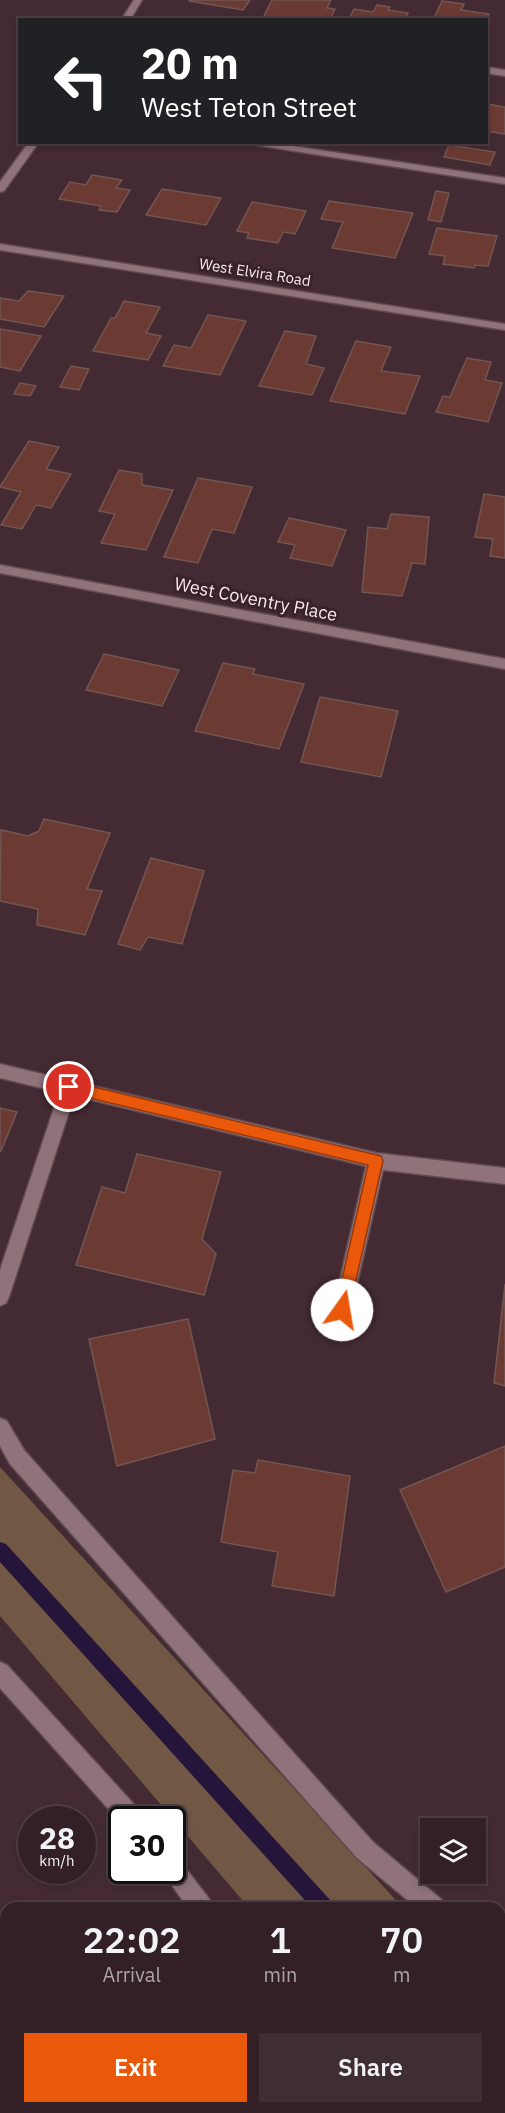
<!DOCTYPE html>
<html lang="en">
<head>
<meta charset="utf-8">
<style>
  body { margin:0; font-family:"IBM Plex Sans",sans-serif; background:#3e2d32; color:#f1f3f6; height:100vh; display:flex; flex-direction:column; font-size:22px; white-space:nowrap }
  * { box-sizing:border-box; margin:0 }
  p { font-size:20px; color:#a9a3a7 }
  .icon { flex:none; width:33px; height:33px; fill:none; stroke:currentColor; stroke-width:2; stroke-linecap:round; stroke-linejoin:round }
  .map { position:relative; flex:1; overflow:hidden }
  .side { position:absolute; left:0px; top:1902px; width:506px; height:212px; display:flex; flex-direction:column; background:#332026; border-radius:18px 18px 0 0; box-shadow:0 3px 9px #0003,0 0 0 2px #4e3e43 }
  .side>* { flex:none }
  .top-card { position:absolute; left:18px; top:18px; width:470px; height:126px; border-radius:0px; box-shadow:0 3px 9px #0003,0 0 0 2px #4e3e43; background:#202124; color:#fff; overflow:hidden }
  .tools { position:absolute; left:420px; top:1818px; display:grid; gap:12px }
  .tools a { display:grid; place-items:center; width:66px; height:66px; border-radius:0px; background:#332026; box-shadow:0 3px 9px #0003,0 0 0 2px #4e3e43; font-size:30px }
  .speed { position:absolute; left:18px; top:1806px; display:flex; gap:12px; font-size:30px; font-weight:700; text-align:center }
  .speed>* { display:grid; place-content:center; width:78px; height:78px; border-radius:50%; background:#332026; box-shadow:0 3px 9px #0003,0 0 0 2px #4e3e43; line-height:1 }
  .speed small { font-size:15px; font-weight:400 }
  .speed .limit { border:3px solid #111; border-radius:9px; background:#fff; color:#111 }
  .pin { position:absolute; display:grid; place-items:center; width:51px; height:51px; color:#fff; margin:-26px; border:3px solid #fff; border-radius:50%; box-shadow:0 2px 6px #0007 }
  .me { position:absolute; width:66px; margin:-33px; rotate:13deg; stroke-linejoin:round; filter:drop-shadow(0 0 4px #0008) }
  .turn { display:flex; align-items:center; gap:21px; height:126px; padding:0 24px; font-size:27px }
  .turn .icon { width:78px; height:78px; stroke-width:2.5 }
  .turn b { display:block; font-size:42px; line-height:51px }
  .eta { display:flex; justify-content:space-evenly; align-items:center; height:102px; text-align:center }
  .eta b { font-size:36px; font-weight:600; line-height:42px }
  .button { display:flex; gap:12px; margin-top:auto; padding:12px 24px }
  .button a { flex:1; height:69px; border-radius:0px; background:#ea580c; color:#fff; font-size:24px; font-weight:600; line-height:69px; text-align:center }
  .button a+a { background:#3e2d32; color:#f1f3f6 }
  .map>svg:first-child { display:block }
</style>
</head>
<body>
<div class="map">
<svg width="505" height="2113" viewBox="0 0 505 2113">
  <rect width="100%" height="100%" fill="#442b33"/>
  <path fill="#715844" d="M0 1467 403 1908H249L0 1616Z
    M500 2013 505 2016V2113H423L419 2108H500Z"/>
  <g fill="none" stroke-linecap="round" stroke-linejoin="round">
    <path fill="#25153a" fill-rule="evenodd" d="M0 1542 6 1544 331 1901 333 1908H312L0 1562Z
      M500 2092 505 2094V2113H496L492 2108H500Z"/>
  </g>
  <path fill="#6b3b33" stroke="#725652" stroke-width="1.5" d="M250 0 243 10 189 1 190 0Z
    M272 0H331L327 8 335 9 330 20H262Z
    M442 1 464 4 461 10 489 14 486 20H433Z
    M377 5 390 7 388 10 408 13 405 20H348L354 9 373 12Z
    M487 104 505 107V134L486 131Z
    M449 145 495 152 490 165 444 157Z
    M92 175 122 180 116 188 130 190 117 212 99 210 101 206 59 199 70 182 86 185Z
    M162 189 221 198 206 225 146 215Z
    M436 191 449 193 441 222 428 220Z
    M329 201 413 213 395 258 332 248 343 222 321 219Z
    M252 202 306 211 295 234 283 232 278 243 247 238 249 233 237 231Z
    M437 228 497 236 488 266 475 265 474 268 443 264 445 256 429 254Z
    M28 291 64 296 44 327 0 319V298L19 301Z
    M124 301 160 307 146 333 161 336 148 360 93 351 111 318H115Z
    M208 315 246 321 220 375 163 366 174 345 191 348Z
    M0 329 41 336 20 371 0 367Z
    M285 331 316 336 306 364 324 368 312 395 259 386Z
    M356 341 391 347 381 371 420 376 405 414 330 401Z
    M467 358 491 362 485 380 502 383 488 422 436 412 443 396 450 397Z
    M71 366 89 369 79 390 60 387Z
    M20 383 36 386 30 396 14 394Z
    M29 441 59 447 46 469 71 474 51 508 36 505 22 529 1 525 21 492 0 487Z
    M119 470 142 474V485L173 490 146 550 101 543 115 514 99 511Z
    M198 478 252 487 234 533 212 529 198 563 164 557Z
    M484 494 505 497V558L490 556 493 539 475 537Z
    M391 514 429 517 425 564 412 563 402 596 362 592 368 527 387 529Z
    M289 518 346 530 332 566 290 558 295 545 278 542Z
    M104 654 179 670 162 706 86 690Z
    M223 663 255 669 253 674 304 684 279 749 195 731Z
    M320 697 398 711 381 777 301 762Z
    M44 819 110 833 87 889 102 891 85 935 37 925 38 909 0 901 1 830 28 836 39 831Z
    M151 858 204 871 182 944 148 937 140 950 118 944Z
    M0 1108 17 1112 1 1151H0Z
    M137 1154 221 1172 202 1239 216 1254 204 1295 76 1265 102 1187 125 1193Z
    M505 1284V1386L494 1383Z
    M188 1319 215 1439 117 1466 89 1339Z
    M505 1446V1567L446 1592 400 1490Z
    M258 1460 350 1476 334 1596 272 1586 278 1552 221 1542 233 1470 255 1473Z
    M0 2007 6 2008V2108H186V2113H0Z"/>
  <g fill="none" stroke-linecap="round" stroke-linejoin="round">
    <defs>
      <path id="service" d="M237 142H266L505 178V184Z
        M69 1080 75 1082 77 1087 9 1297 6 1303 0 1306V1270L61 1087 63 1082Z
        M0 1418 7 1421 24 1450 373 1842 442 1900 445 1908H417L357 1858 10 1464 0 1446Z
        M0 1662 7 1665 141 1812 144 1820H122V1824L0 1688Z
        M172 1858 180 1861 210 1900 213 1908H188L161 1870H172Z
        M500 1952 505 1954V1980L500 1977Z
        M344 2108H370L372 2113H346Z"/>
      <path id="minor" d="M134 0H142L130 20H121Z
        M486 67 505 70V76L486 73Z
        M29 142H39L4 191 0 192V182Z
        M0 244 505 324V330L0 250Z
        M0 565 505 659V669L0 573Z
        M0 1064 376 1153 505 1168V1184L383 1170 351 1310 348 1316 342 1319 336 1316 333 1310 366 1166 0 1078Z"/>
    </defs>
    <use href="#service" stroke="#604a51" stroke-width="3"/>
    <use href="#minor" stroke="#604a51" stroke-width="3"/>
    <use href="#service" fill="#8f727a" fill-rule="evenodd"/>
    <use href="#minor" fill="#8f727a" fill-rule="evenodd"/>
  </g>
  <path fill="#ea580c" stroke="#983908" stroke-width="1.5" d="M69 1081 381 1156 383 1161 348 1315 342 1317 337 1315 335 1310 368 1165 69 1093 64 1091 62 1087 64 1083Z"/>
  <g text-anchor="middle" dominant-baseline="central" stroke-width="6" stroke-linejoin="round" paint-order="stroke">
    <g font-size="15" fill="#f8e7eb" stroke="#392229">
      <text transform="translate(255 272) rotate(9)">West Elvira Road</text>
    </g>
    <g font-size="18" fill="#f8e7eb" stroke="#392229">
      <text transform="translate(256 599) rotate(11)">West Coventry Place</text>
    </g>
  </g>
</svg>
<div class="tools">
<a><svg class="icon" aria-label="layers" viewBox="0 0 24 24"><path d="M12 4l9 5-9 5-9-5zM3 14l9 5 9-5"/></svg></a>
</div>
<div class="speed"><div>28<small>km/h</small></div><div class="limit">30</div></div>
<div class="pin" style="left:69px;top:1087px;background:#d93025"><svg class="icon" aria-label="arrive" viewBox="0 0 24 24"><path d="M6 21V4h12l-3 4 3 4H6"/></svg></div>
<svg class="me" style="left:342px;top:1310px" viewBox="-20 -20 40 40"><circle r="19" fill="#fff"/><path d="M0-13L10 11 0 6-10 11z" fill="#ea580c"/></svg>
<div class="top-card">
<div class="turn"><svg class="icon" aria-label="left" viewBox="0 0 24 24"><path d="M17 20v-9H6M10 6l-5 5 5 5"/></svg><div><b>20 m</b>West Teton Street</div></div>
</div>
<section class="side">
<div class="eta">
<div><b>22:02</b><p>Arrival</p></div>
<div><b>1</b><p>min</p></div>
<div><b>70</b><p>m</p></div>
</div>
<div class="button"><a>Exit</a><a>Share</a></div>
</section>
</div>
</body>
</html>
